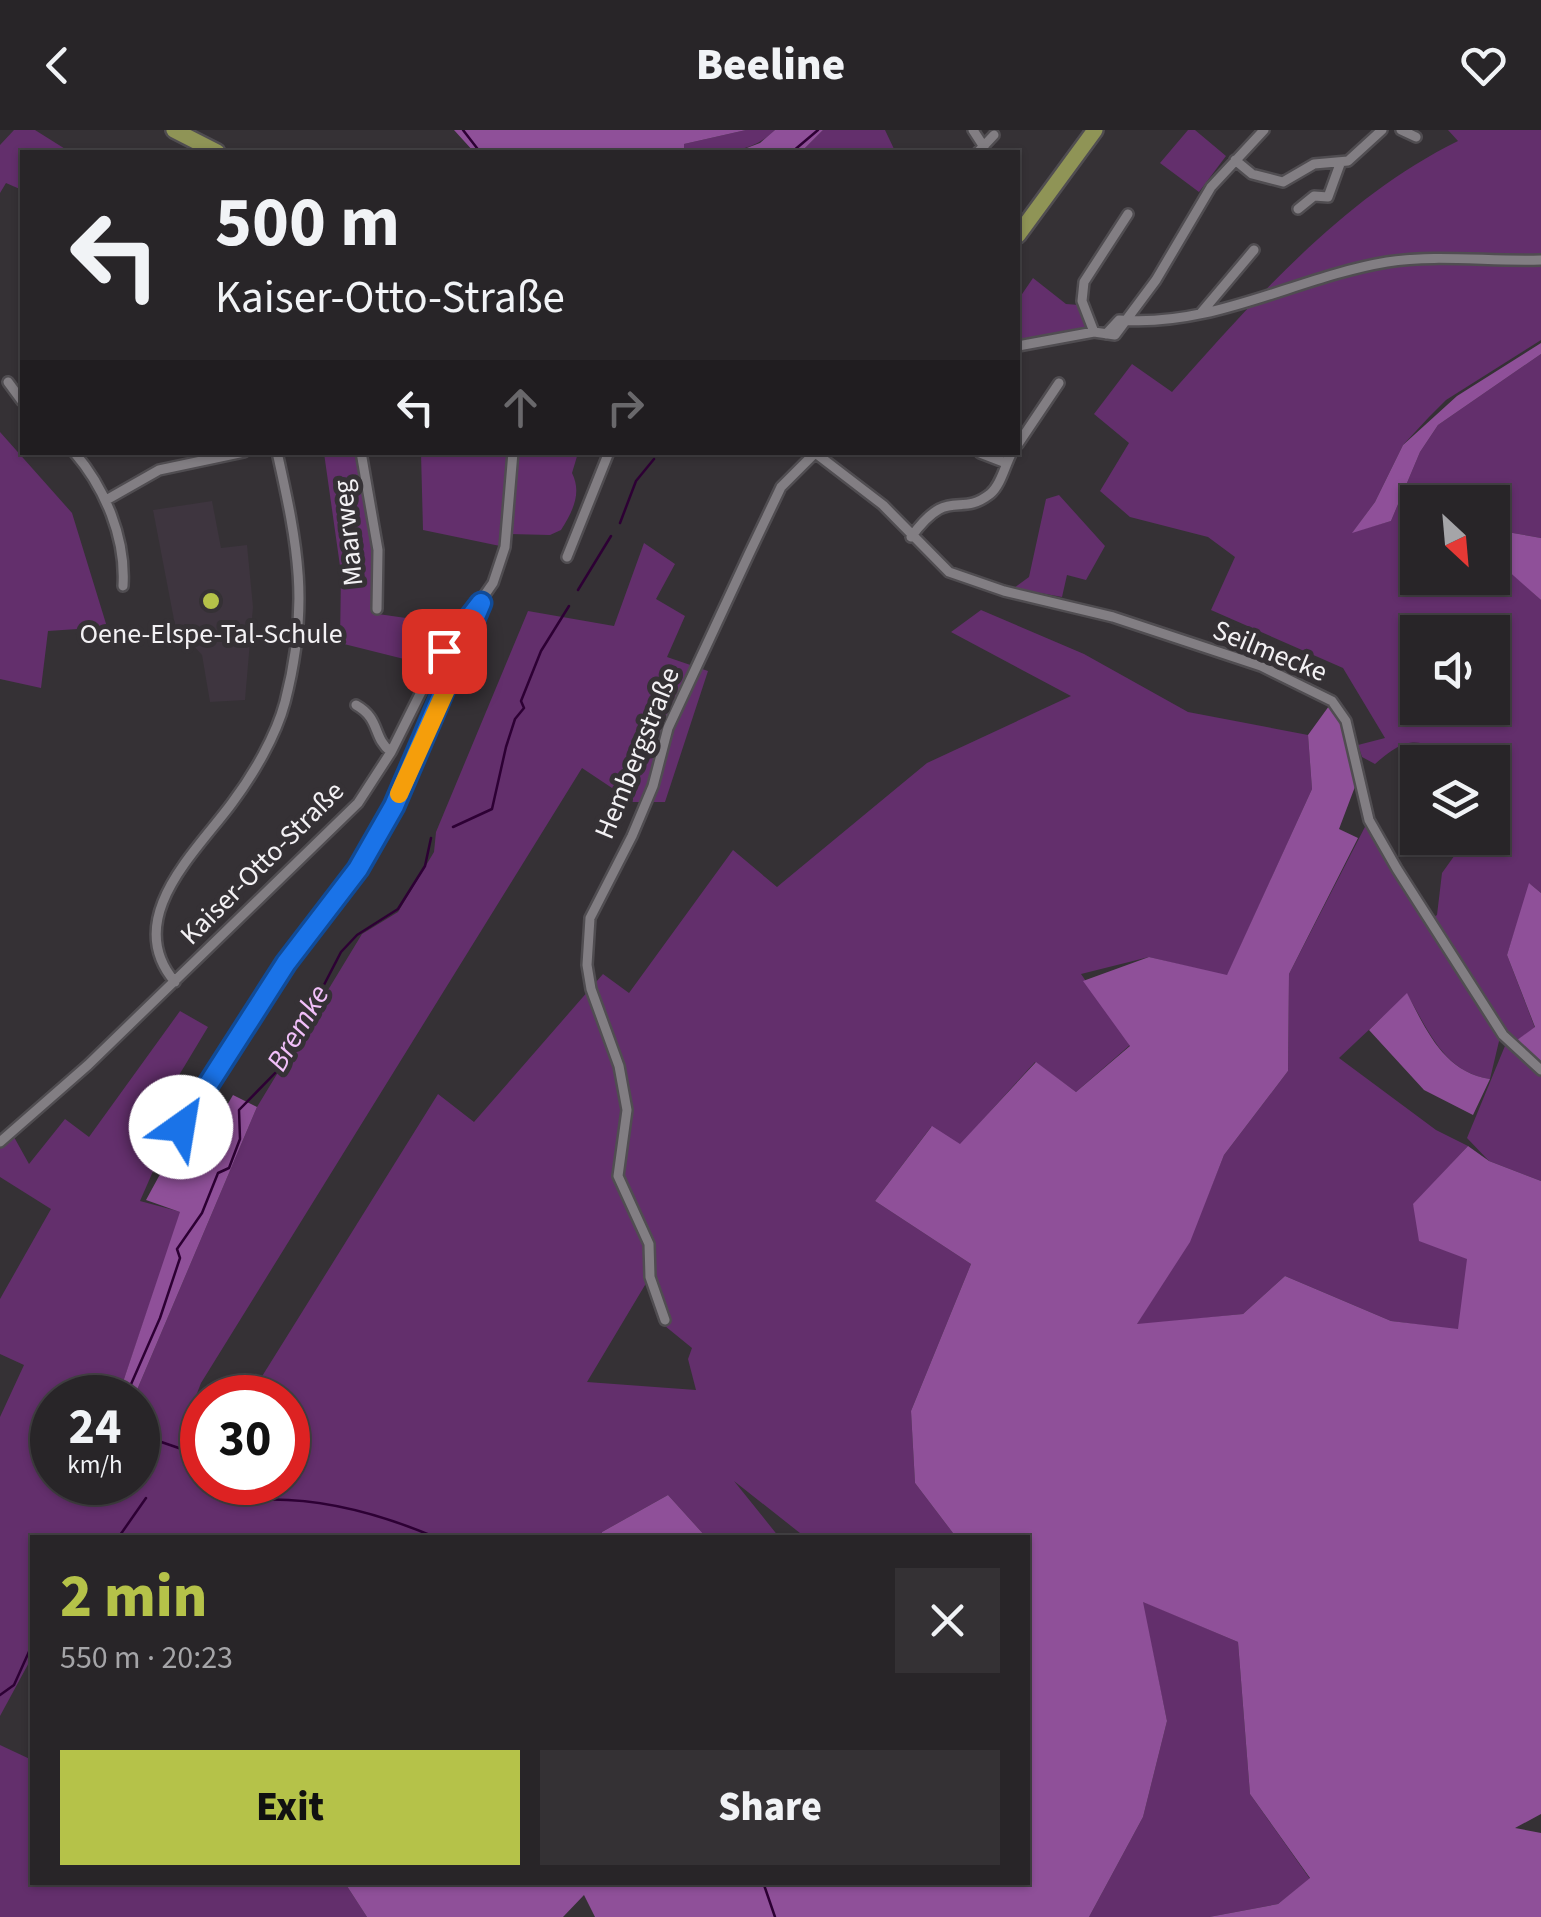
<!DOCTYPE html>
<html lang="en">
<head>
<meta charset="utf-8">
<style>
  body { margin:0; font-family:"Source Sans 3",sans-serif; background:#343134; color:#f1f3f6; height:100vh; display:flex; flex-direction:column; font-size:38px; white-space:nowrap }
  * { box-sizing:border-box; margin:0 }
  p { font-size:32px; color:#a5a5a8 }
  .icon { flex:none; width:55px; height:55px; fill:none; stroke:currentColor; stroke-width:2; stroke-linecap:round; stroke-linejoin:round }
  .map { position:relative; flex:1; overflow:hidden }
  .details { position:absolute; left:30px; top:1405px; width:1000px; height:350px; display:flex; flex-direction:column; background:#282528; border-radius:0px; box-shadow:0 2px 8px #0004,0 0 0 2px #444245 }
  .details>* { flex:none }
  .banner { position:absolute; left:20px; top:20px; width:1000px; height:305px; border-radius:0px; box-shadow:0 2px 8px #0004,0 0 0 2px #444245; background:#282528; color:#f1f3f6; overflow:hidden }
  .needle { width:65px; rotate:154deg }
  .tools { position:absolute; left:1400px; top:355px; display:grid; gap:20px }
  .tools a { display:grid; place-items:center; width:110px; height:110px; border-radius:0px; background:#282528; box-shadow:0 2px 8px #0004,0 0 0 2px #444245; font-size:50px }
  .speed { position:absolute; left:30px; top:1245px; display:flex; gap:20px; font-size:50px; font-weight:700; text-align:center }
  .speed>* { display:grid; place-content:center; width:130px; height:130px; border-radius:50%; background:#282528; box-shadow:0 2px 8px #0004,0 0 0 2px #444245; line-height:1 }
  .speed small { font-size:25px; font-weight:400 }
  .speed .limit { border:15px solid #d22; background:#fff; color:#111 }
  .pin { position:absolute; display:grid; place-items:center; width:85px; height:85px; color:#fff; margin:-42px; border-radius:20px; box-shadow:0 5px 15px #0006 }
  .me { position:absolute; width:110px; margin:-55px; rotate:32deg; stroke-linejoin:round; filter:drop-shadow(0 0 8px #0008) }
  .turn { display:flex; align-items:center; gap:35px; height:210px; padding:0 30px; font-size:45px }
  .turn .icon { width:130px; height:130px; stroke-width:2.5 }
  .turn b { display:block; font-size:70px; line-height:85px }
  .lanes { display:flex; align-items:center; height:95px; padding:0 30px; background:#0003; justify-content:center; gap:50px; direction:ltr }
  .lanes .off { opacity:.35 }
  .round { display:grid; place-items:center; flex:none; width:105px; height:105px; border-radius:0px; background:#343134 }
  .overview { display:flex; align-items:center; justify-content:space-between; height:170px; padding:0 30px }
  h1 { font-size:60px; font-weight:800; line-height:75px; color:#b5c249 }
  .primary-button { display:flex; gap:20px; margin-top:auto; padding:20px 30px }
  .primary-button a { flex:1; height:115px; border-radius:0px; background:#b5c249; color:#111; font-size:40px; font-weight:800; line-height:115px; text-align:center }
  .primary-button a+a { background:#343134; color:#f1f3f6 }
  header { display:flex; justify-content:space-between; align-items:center; height:130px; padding:0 30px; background:#282528; font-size:45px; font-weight:800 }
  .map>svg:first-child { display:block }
</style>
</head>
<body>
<header><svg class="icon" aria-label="back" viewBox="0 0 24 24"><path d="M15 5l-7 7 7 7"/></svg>Beeline<svg class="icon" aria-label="heart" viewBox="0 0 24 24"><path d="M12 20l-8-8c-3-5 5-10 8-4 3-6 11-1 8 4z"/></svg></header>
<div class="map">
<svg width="1541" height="1787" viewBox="0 0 1541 1787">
  <rect width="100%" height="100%" fill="#353135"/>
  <path fill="#3e353f" d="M212 371 221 418 247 415 253 477 245 570 210 572 202 525 175 495 153 380Z"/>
  <path fill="#632f6c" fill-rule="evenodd" d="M14 0H35L70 22H22V60L6 53 0 63V15Z
    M746 0H775C749 26 718 22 684 22V14Z
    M823 0H885L894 19 801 22Z
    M1188 0H1195L1226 26 1199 62 1160 33Z
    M1448 0H1541V210L1446 270 1429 287 1403 315 1375 372 1353 402 1391 391 1420 322 1438 295 1541 224V408L1507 402 1496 429 1541 470V763L1530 754 1507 825 1535 898 1513 913 1500 907 1490 949C1443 942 1428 899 1407 864L1339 928 1436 1000 1468 1016 1413 1075 1468 1128 1459 1200 1391 1191 1285 1146 1243 1184 1136 1195 1189 1112 1224 1025 1288 941 1289 844 1368 691 1429 790 1437 785 1442 743 1467 708H1492L1493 648 1502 619C1486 611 1480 617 1464 618 1418 622 1419 595 1375 634L1362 627 1358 615 1385 608 1343 538 1211 480 1235 427 1208 407 1130 387 1100 361 1129 313 1094 284 1132 234 1172 262C1256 168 1344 67 1458 11ZM1418 372H1492V448H1418ZM1418 502H1492V578H1418Z
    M1033 148 1066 174 1079 175 1088 198 1018 211V170Z
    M0 302 72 383 107 497 48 501 41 558 0 549Z
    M324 323H358L373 419 371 483 413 489 408 530 340 513 341 443Z
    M421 323H510L500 416 423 400Z
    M516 323H578L572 343C582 363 573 381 561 400L550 405 509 404Z
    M1059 365 1105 416 1086 450 1067 445 1062 467 1014 458 1029 447 1046 369Z
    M644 413 675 434 656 469 685 486 667 527 708 541 665 672H633L582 638 201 1253 182 1302 202 1307V1352H288V1268L252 1267 256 1256 438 964 474 992 603 844 629 863 733 720 777 757 927 633 1071 566 951 502 981 480 1084 524 1188 582 1308 605 1312 659 1227 846 1149 827 1081 844 1130 915 1076 962 1035 932 960 1015 931 997 875 1071 971 1134 911 1281 915 1353 956 1407H805L734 1351 779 1407H706L668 1365 602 1402V1407L32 1408V1527L0 1586V1287L24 1235 0 1224V1169L51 1079 0 1047V1019L14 1007 29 1034 65 989 89 1007 180 881 208 897 140 1010 161 1023 140 1071 181 1082 118 1267 52 1268V1352H138V1268L134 1267 257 977 362 804 398 782 434 722 436 702 528 481 614 496ZM648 1150 665 1196 692 1218 688 1229 696 1260 587 1252Z
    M1507 911 1541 943V1051L1489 1031 1467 1008Z
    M1142 1471 1238 1512 1250 1664 1310 1749 1278 1774 1209 1787H1089L1143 1687 1167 1591Z
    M0 1615 32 1630V1752L345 1753 367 1787H0Z"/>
  <path fill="#8f5099" d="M454 0H746L684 14V22H474Z
    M775 0H823L801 22H736L760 13Z
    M1541 213V224L1438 295 1420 322 1391 391 1352 403 1375 372 1403 315 1457 266Z
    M1507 402 1541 408V470L1496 430Z
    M1329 576 1342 592 1356 654 1339 699 1358 708 1289 844 1288 941 1224 1025 1190 1112 1137 1194 1243 1184 1285 1146 1391 1191 1458 1199 1467 1129 1419 1111 1413 1074 1468 1016 1489 1031 1541 1051V1684L1515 1698 1541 1703V1787H1209L1278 1774 1310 1748 1250 1664 1238 1512 1143 1472 1167 1591 1143 1687 1089 1787H595L584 1765 563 1787H367L345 1753 1028 1752V1408L956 1407 915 1353 911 1281 971 1134 875 1071 932 996 960 1014 1036 932 1076 962 1130 916 1083 851 1149 827 1227 845 1312 659 1308 605Z
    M1529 753 1541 763V938L1513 913 1535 897 1507 825Z
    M1407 863C1426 900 1444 942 1490 949L1473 985 1424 960 1369 900Z
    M233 965 257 977 134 1267H118L180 1082 146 1070 183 1002 204 1015Z
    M668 1365 706 1407H602V1402Z"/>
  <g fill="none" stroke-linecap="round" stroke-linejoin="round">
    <path stroke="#2d0034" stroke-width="2.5" d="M463 0 480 22
      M792 22 818 0
      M620 393 636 351 654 329
      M578 460 611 406
      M453 697 492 679 506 617 515 589 524 578 521 571 541 521 569 476
      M125 1268 160 1188 180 1128 177 1119 202 1083 218 1043 229 1038 240 1009 239 980 282 936 341 822 357 805 398 779 425 736 431 708
      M138 1304 202 1326
      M138 1345 145 1352
      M248 1352 254 1370C317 1366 379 1383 437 1408
      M118 1408 146 1368
      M0 1565 14 1555 32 1515
      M763 1752 775 1787"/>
    <defs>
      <path id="minor" d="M973 0 984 17
        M1401 0 1416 7
        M978 22 994 5
        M1235 30 1252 44 1283 52 1314 34 1348 31 1382 0
        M1298 79 1314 66 1328 67 1340 34
        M1201 183 1254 120
        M1094 202 1082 171 1084 152 1128 84
        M1106 204 1119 190C1213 198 1297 147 1387 132 1437 124 1491 132 1541 130
        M1018 216 1094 202 1115 205 1156 150 1211 57 1264 0
        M8 252 22 271
        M1018 314 1059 253
        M74 322C105 358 126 408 123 456
        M361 322 378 420 377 479
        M814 322 883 375 949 442 1004 461 1113 487 1261 536 1332 571 1346 591 1369 690 1397 739 1503 905 1541 940
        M980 323 1006 333
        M108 369 159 340 244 322
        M911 407C950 354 958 389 990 364 1001 355 1005 335 1012 322
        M567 427 609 322
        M356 575C381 589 372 607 391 622
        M175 852C121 789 196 722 232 673 253 645 276 606 285 572 310 476 298 416 277 322
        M181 997 285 833 358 739 394 676 479 480
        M0 1012 88 935 358 673 391 622 430 544 493 453 505 417 513 322
        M665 1190 650 1147 649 1114 618 1046 627 980 619 936 591 859 587 835 590 788 632 706 653 656 668 598 749 424 781 357 815 323"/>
      <path id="primary" d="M174 0 217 22
        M1018 105 1095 0"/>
    </defs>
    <use href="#minor" stroke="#504d51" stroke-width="14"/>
    <use href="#primary" stroke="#504d51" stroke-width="20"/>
    <use href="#minor" stroke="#827e83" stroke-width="9"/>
    <use href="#primary" stroke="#8f9456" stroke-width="15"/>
  </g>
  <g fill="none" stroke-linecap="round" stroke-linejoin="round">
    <defs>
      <path id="route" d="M181 997 286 833 358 739 394 676 481 473 444 521"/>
    </defs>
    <use href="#route" stroke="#114b97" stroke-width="25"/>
    <use href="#route" stroke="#1a73e8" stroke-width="18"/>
    <path stroke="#f59e0b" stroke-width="18" d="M399 664 454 542"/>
  </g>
  <circle fill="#b5c249" stroke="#353135" stroke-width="4" cx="211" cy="471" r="10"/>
  <g text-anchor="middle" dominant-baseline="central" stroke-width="10" stroke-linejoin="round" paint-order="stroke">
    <g font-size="28" fill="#f3f1f4" stroke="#353135">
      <text transform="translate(348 403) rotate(-96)">Maarweg</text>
      <text transform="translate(1270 521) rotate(22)">Seilmecke</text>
      <text transform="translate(637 623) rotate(-68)">Hembergstraße</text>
      <text transform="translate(262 733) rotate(-45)">Kaiser-Otto-Straße</text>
    </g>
    <g font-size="28" fill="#f3f1f4" stroke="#353135">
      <text x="211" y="504">Oene-Elspe-Tal-Schule</text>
    </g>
    <g font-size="30" font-style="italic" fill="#f2c0fa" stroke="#353135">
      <text transform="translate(298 898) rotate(-60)">Bremke</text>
    </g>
  </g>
</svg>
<div class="tools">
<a><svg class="needle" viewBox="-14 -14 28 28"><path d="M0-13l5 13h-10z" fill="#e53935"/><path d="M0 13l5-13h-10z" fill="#a5a5a8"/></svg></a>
<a><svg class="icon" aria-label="sound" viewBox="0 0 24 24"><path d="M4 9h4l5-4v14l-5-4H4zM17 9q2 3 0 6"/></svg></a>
<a><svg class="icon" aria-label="layers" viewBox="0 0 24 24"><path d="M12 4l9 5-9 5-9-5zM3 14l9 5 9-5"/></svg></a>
</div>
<div class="speed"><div>24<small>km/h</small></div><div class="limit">30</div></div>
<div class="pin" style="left:444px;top:521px;background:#d93025"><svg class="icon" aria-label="arrive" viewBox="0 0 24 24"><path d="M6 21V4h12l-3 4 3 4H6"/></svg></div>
<svg class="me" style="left:181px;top:997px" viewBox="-20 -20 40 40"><circle r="19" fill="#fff"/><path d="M0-13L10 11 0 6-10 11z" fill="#1a73e8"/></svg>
<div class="banner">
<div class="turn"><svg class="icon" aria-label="left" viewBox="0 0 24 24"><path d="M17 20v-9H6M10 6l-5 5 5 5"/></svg><div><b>500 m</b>Kaiser-Otto-Straße</div></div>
<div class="lanes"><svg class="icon" aria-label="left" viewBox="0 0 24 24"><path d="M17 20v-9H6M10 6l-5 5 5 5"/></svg><svg class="icon off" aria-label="ahead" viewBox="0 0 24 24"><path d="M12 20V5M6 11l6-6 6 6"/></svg><svg class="icon off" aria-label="right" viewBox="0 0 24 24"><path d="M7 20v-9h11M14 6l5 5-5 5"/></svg></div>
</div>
<section class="details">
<div class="overview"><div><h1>2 min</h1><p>550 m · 20:23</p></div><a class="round"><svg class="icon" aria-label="close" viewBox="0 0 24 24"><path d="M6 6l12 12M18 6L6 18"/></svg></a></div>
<div class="primary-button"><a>Exit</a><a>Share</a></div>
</section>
</div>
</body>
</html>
